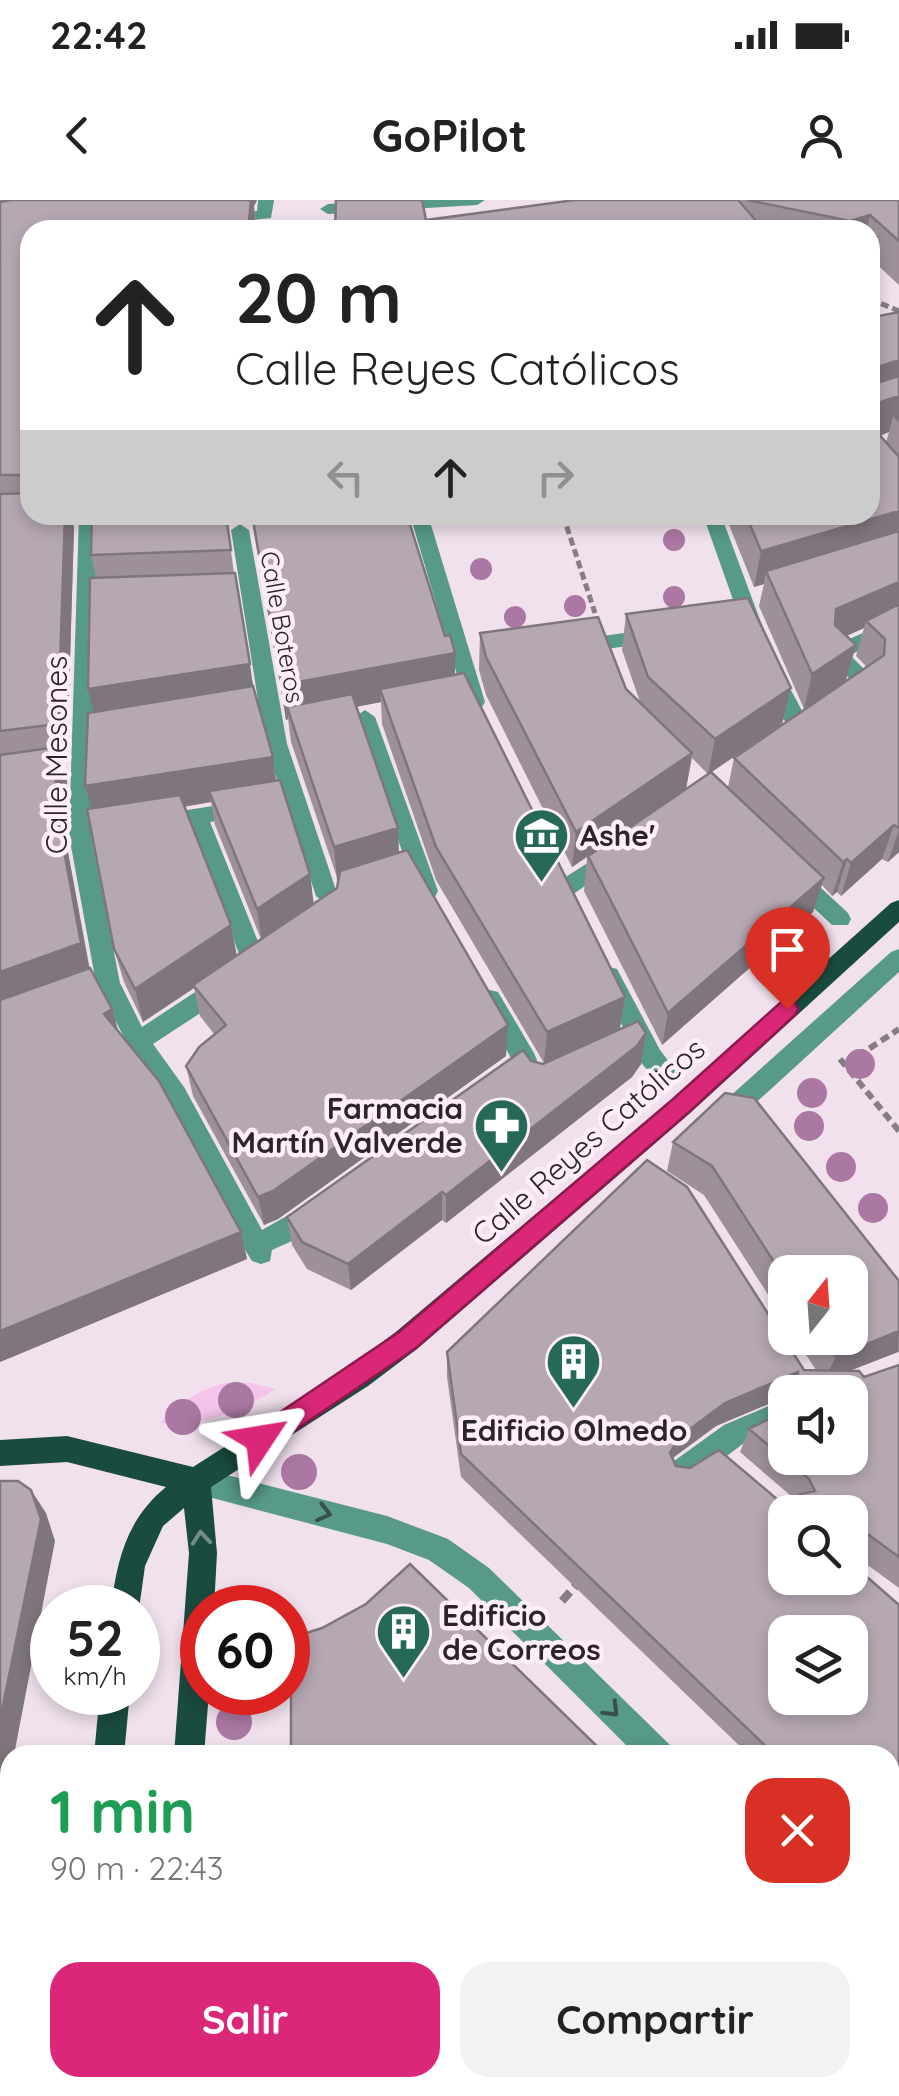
<!DOCTYPE html>
<html lang="es">
<head>
<meta charset="utf-8">
<style>
  body { margin:0; font-family:Quicksand,sans-serif; background:#f2f2f2; color:#222; height:100vh; display:flex; flex-direction:column; font-size:38px; white-space:nowrap }
  * { box-sizing:border-box; margin:0 }
  p { font-size:32px; color:#767676 }
  .icon { flex:none; width:55px; height:55px; fill:none; stroke:currentColor; stroke-width:2; stroke-linecap:round; stroke-linejoin:round }
  .map { position:relative; flex:1; overflow:hidden }
  .panel { position:absolute; left:0px; top:1545px; width:900px; height:352px; display:flex; flex-direction:column; background:#fff; border-radius:30px 30px 0 0; box-shadow:0 5px 15px #0003 }
  .panel>* { flex:none }
  .top-card { position:absolute; left:20px; top:20px; width:860px; height:305px; border-radius:30px; box-shadow:0 5px 15px #0003; background:#fff; color:#222; overflow:hidden }
  .needle { width:65px; rotate:17deg }
  .controls { position:absolute; left:768px; top:1055px; display:grid; gap:20px }
  .controls a { display:grid; place-items:center; width:100px; height:100px; border-radius:20px; background:#fff; box-shadow:0 5px 15px #0003; font-size:50px }
  .speed { position:absolute; left:30px; top:1385px; display:flex; gap:20px; font-size:50px; font-weight:700; text-align:center }
  .speed>* { display:grid; place-content:center; width:130px; height:130px; border-radius:50%; background:#fff; box-shadow:0 5px 15px #0003; line-height:1 }
  .speed small { font-size:25px; font-weight:400 }
  .speed .limit { border:15px solid #d22; background:#fff; color:#111 }
  .pin { position:absolute; display:grid; place-items:center; width:85px; height:85px; color:#fff; margin:-102px -42px; border-radius:50% 50% 50% 0; rotate:-45deg; box-shadow:0 0 10px #0007 }
  .pin .icon { rotate:45deg }
  .me { position:absolute; width:110px; margin:-55px; rotate:57deg; stroke-linejoin:round; filter:drop-shadow(0 0 8px #0008) }
  .turn { display:flex; align-items:center; gap:35px; height:210px; padding:0 50px; font-size:45px }
  .turn .icon { width:130px; height:130px; stroke-width:2.5 }
  .turn b { display:block; font-size:70px; line-height:85px }
  .lanes { display:flex; align-items:center; height:95px; padding:0 50px; background:#0003; justify-content:center; gap:50px; direction:ltr }
  .lanes .off { opacity:.35 }
  .round { display:grid; place-items:center; flex:none; width:105px; height:105px; border-radius:30px; background:#f2f2f2 }
  .summary { display:flex; align-items:center; justify-content:space-between; height:170px; padding:0 50px }
  h1 { font-size:60px; font-weight:800; line-height:75px; color:#1e9e55 }
  .action { display:flex; gap:20px; margin-top:auto; padding:20px 50px }
  .action a { flex:1; height:115px; border-radius:30px; background:#db2777; color:#fff; font-size:40px; font-weight:800; line-height:115px; text-align:center }
  .action a+a { background:#f2f2f2; color:#222 }
  .status { display:flex; justify-content:space-between; align-items:center; height:70px; padding:0 50px; background:#fff; direction:ltr }
  .status svg { height:28px; fill:currentColor }
  header { display:flex; justify-content:space-between; align-items:center; height:130px; padding:0 50px; background:#fff; font-size:45px; font-weight:800 }
  .map>svg:first-child { display:block }
</style>
</head>
<body>
<div class="status"><b>22:42</b><svg viewBox="0 0 49 12"><path d="M0 12V9h3v3zM5 12V6h3v6zM10 12V3h3v9zM15 12V0h3v12zM26 1h20v11H26zM47 4h2v5h-2z"/></svg></div>
<header><svg class="icon" aria-label="back" viewBox="0 0 24 24"><path d="M15 5l-7 7 7 7"/></svg>GoPilot<svg class="icon" aria-label="person" viewBox="0 0 24 24"><circle cx="12" cy="8" r="4"/><path d="M4 21q1-7 8-7t8 7"/></svg></header>
<div class="map">
<svg width="899" height="1896" viewBox="0 0 899 1896">
  <rect width="100%" height="100%" fill="#f0e1ed"/>
  <path fill="#f5c4eb" d="M224 1183H251L276 1189C239 1212 204 1226 160 1223 179 1201 196 1192 224 1183Z"/>
  <g fill="none" stroke-linecap="round" stroke-linejoin="round">
    <path stroke="#877d85" stroke-width="5" stroke-dasharray="8 4" stroke-linecap="butt" d="M870 99 899 111
      M563 315 595 413"/>
    <path stroke="#877d85" stroke-width="6" stroke-dasharray="9 5" stroke-linecap="butt" d="M840 859 899 931
      M846 864 899 829"/>
    <path stroke="#877d85" stroke-width="8" stroke-dasharray="12 6" stroke-linecap="butt" d="M562 1401 578 1383"/>
    <path fill="#569a87" fill-rule="evenodd" d="M258 0H274L271 18 225 23 217 18 225 13 257 11Z
      M399 0H485L477 5 328 14 320 9 328 4Z
      M79 315H97L91 635 120 783 142 827 218 777H234L238 784 234 791 153 844 184 887 262 1030 315 1000 324 1003 328 1011C318 1031 292 1041 272 1050L270 1061 261 1064 252 1061 247 1053 166 901 130 849 96 783 69 635Z
      M410 315H428L485 502 482 507 475 509 465 502Z
      M703 315H721L763 428 760 433H746L743 428Z
      M240 324 249 330 287 544 338 696 327 705 316 696 265 544 231 330Z
      M899 417V432L850 455 872 477V487L855 498H841L838 493 852 481 829 458V448Z
      M653 429 660 431V441L574 454 564 447 574 440Z
      M773 467C785 472 800 511 811 525L808 530H794L782 518 763 474Z
      M365 510 375 517 438 691 435 697H419L416 691 355 517Z
      M244 601 252 603 255 609 252 615 210 622 267 764 255 773 243 764 190 626 156 631 145 623 156 615Z
      M613 647 621 649 624 655 621 661 572 695H556L553 689 556 683Z
      M796 670 804 672 848 713 851 719 848 725H832L788 684 785 678Z
      M899 749V772L749 909 746 918 728 923 719 920 716 913 719 906 891 752Z
      M609 767 617 769 660 850 676 871 673 878H655L642 864 597 776Z
      M490 790 498 792 534 853 537 860 534 867H516L482 806 478 799 482 792Z
      M785 1199V1225L744 1243 690 1284 680 1287 670 1284 666 1274 670 1264 724 1225Z
      M196 1267 387 1316 448 1339 489 1368 669 1544 673 1555H636L469 1388 429 1360 387 1344 186 1291 182 1281 186 1271Z
      M890 1767 899 1771V1810L890 1806Z
      M790 1888H827L824 1896H787Z"/>
    <path fill="#1a4b3f" fill-rule="evenodd" d="M899 700V722L689 914 417 1149 368 1186 211 1287 217 1353 214 1408H202V1492H209L204 1555H174L189 1353 184 1308 163 1326 145 1366 138 1416V1408H111C117 1359 127 1319 166 1287L67 1262 0 1266V1240L67 1236 193 1267 348 1168 397 1131 671 900 891 703Z
      M100 1492H130L124 1555H94Z
      M66 1888H100L99 1896H65Z
      M158 1888H192V1896H158Z"/>
  </g>
  <g fill="#aa78a3">
    <circle cx="674" cy="340" r="11"/>
    <circle cx="481" cy="369" r="11"/>
    <circle cx="674" cy="397" r="11"/>
    <circle cx="575" cy="406" r="11"/>
    <circle cx="515" cy="417" r="11"/>
    <circle cx="860" cy="864" r="15"/>
    <circle cx="812" cy="893" r="15"/>
    <circle cx="809" cy="926" r="15"/>
    <circle cx="841" cy="967" r="15"/>
    <circle cx="873" cy="1008" r="15"/>
    <circle cx="236" cy="1200" r="18"/>
    <circle cx="183" cy="1217" r="18"/>
    <circle cx="299" cy="1272" r="18"/>
    <circle cx="234" cy="1522" r="18"/>
  </g>
  <path fill="#9d909a" fill-rule="evenodd" d="M0 0H257L254 6 256 24 30 30V315H71L74 328 67 559H61L67 581 65 636 89 768 112 809 118 831 241 1032 247 1059 0 1162Z
    M575 0H899V85L870 58V30H335L426 20Z
    M899 112V652L888 662 882 659 841 696 837 692 832 696 822 685 813 712 662 845 584 691 587 657 572 667 486 495 479 470 480 433 626 489 640 502 622 450 626 414 791 488 782 524 712 572 728 587 734 558 867 467 856 456 864 428 846 436 856 445 846 480 804 509 759 406 764 384 754 387 725 315H870L879 116ZM889 232 886 243 880 236ZM692 558 708 574 686 589Z
    M92 315H407L455 475 625 797 620 828 544 863 436 680 382 524 381 502 356 507 398 628 399 653 506 856 278 1019 264 1025 193 896 186 866 214 834 200 816 194 788 143 822 124 782 114 749 92 609 96 377 91 355ZM252 319 286 520 288 519 291 542 338 680 337 688 313 704 310 674 276 581 273 557 253 486 234 373 227 322ZM211 602 215 625 261 739 237 755 231 725 184 607Z
    M646 833 641 864 632 877 446 1023 442 1020 351 1090 307 1069 292 1045 287 1017 531 861 543 864Z
    M673 942 899 1081V1152H898L849 1171 864 1177 899 1165V1388L858 1358 853 1365 899 1405V1714L890 1705V1555H749L461 1277 447 1177V1152L816 1170 795 1138H850L785 1072V1121L704 995 667 971ZM785 1192H850L749 1229 740 1252 797 1301 793 1309 676 1266 673 1258 716 1226 785 1197Z
    M849 1888H890L899 1896H843Z"/>
  <path fill="#7f767d" d="M251 0H257L254 6 255 30H248Z
    M870 15 867 30H848L850 21Z
    M899 160V190L870 203 875 168Z
    M899 196V223L893 216 889 232 870 239 875 204Z
    M899 311V341L766 371 764 384 754 387 761 351Z
    M65 315H71L74 328 67 559 58 524Z
    M899 382V408L866 421 864 428 827 445 836 409Z
    M856 445 846 480 804 509 812 474Z
    M455 453V488L380 489 381 502 291 519 287 507 288 519 286 520 282 485Z
    M250 464 255 501 97 526 88 489Z
    M791 488 782 524 708 574 715 539Z
    M57 547 67 581 65 636 91 776 0 808V772L55 602Z
    M692 553 686 589 572 667 576 632Z
    M273 557 277 592 209 591 211 602 95 621 85 586Z
    M894 625 882 659 841 696 851 663Z
    M398 628 399 662 337 680 334 647Z
    M899 630V652L888 662Z
    M847 659 837 692 832 696 843 662Z
    M310 674 314 706 262 741 257 709Z
    M824 678 813 712 662 845 668 813Z
    M231 725 237 759 193 785 194 788 143 822 135 789Z
    M625 797 620 828 544 863 547 832Z
    M112 809 121 840 104 814Z
    M508 825 506 856 278 1019 264 1025 258 997Z
    M646 833 641 864 632 877 446 1023V995Z
    M442 992V1020L351 1090 348 1064Z
    M241 1032 247 1059 0 1162V1131Z
    M899 1131 898 1152 823 1181 836 1157Z
    M798 1172 789 1192H785V1197L716 1226 671 1259 670 1253 679 1237 725 1203Z
    M31 1290 46 1313 55 1341 14 1555H10V1573L0 1625V1520Z"/>
  <path fill="#b6a8b3" stroke="#7f767d" stroke-width="2.5" fill-rule="evenodd" d="M11 0H251L248 30H30V275H0V2Z
    M336 0H422L426 20 575 0H738L764 30H335Z
    M747 0H899V41L870 15 850 21Z
    M875 112 879 116 899 112V160L875 168V178L880 182 899 176V196L875 204 876 231 899 257V311L761 351 746 315H870V113Z
    M30 293V315H65L58 524 0 531V294Z
    M92 315H226L231 350 91 355Z
    M252 315H407L445 436 450 435 455 453 282 485Z
    M899 331V382L836 409 835 425 856 445 812 474 766 371Z
    M235 373 250 464 88 489 90 378Z
    M748 398 791 488 715 539 648 477 626 414Z
    M899 404V628L894 625 851 663 847 659 843 662 734 558 884 455 885 439 866 421Z
    M598 417 626 489 692 553 576 632 486 457 480 433Z
    M464 473 625 797 547 832 436 647 380 489Z
    M253 486 273 557 85 586 88 513Z
    M352 494 398 628 334 647 287 507Z
    M57 547 55 602 81 743 0 772V555Z
    M711 572 824 678 668 813 588 656Z
    M280 580 310 674 257 709 209 591Z
    M180 595 231 725 135 789 114 749 87 609Z
    M407 650 508 825 273 991 258 997 186 866 199 847 226 825 193 785 337 688 340 671Z
    M90 768 112 809 104 814 159 881 241 1032 0 1131V800Z
    M638 821 646 833 637 846 446 995 442 992 348 1064 302 1042 287 1017 523 850 531 861 543 864Z
    M725 893 754 898 899 1081V1131L836 1157 823 1138H850V1072H785V1079L712 966 673 942Z
    M647 960 687 987 804 1170 859 1171 864 1177 899 1165V1357L866 1333 860 1336V1355L851 1358V1363L899 1405V1688L890 1680V1555H775L461 1254 447 1152ZM798 1172V1192H850V1258H785V1211L749 1229 809 1279 815 1291 800 1294 799 1310 785 1306 719 1250 690 1268 676 1266 670 1253 679 1237 725 1203ZM785 1312H850V1378H785ZM785 1432H850V1498H785Z
    M0 1281H18L31 1290 41 1319 0 1520Z
    M410 1364 606 1555H291V1438L322 1428 366 1404Z
    M890 1857 899 1866V1896H859L865 1888H890Z
    M294 1888H747L740 1896H294Z"/>
  <defs><path id="oneway-chevron" d="M-2-3.5L2.5 0L-2 3.5" fill="none" stroke-width="1.6" stroke-linecap="round" stroke-linejoin="round" transform="scale(2.5)"/></defs>
  <g stroke="#3a4e4a">
    <use href="#oneway-chevron" transform="translate(324 1313) rotate(14)"/>
    <use href="#oneway-chevron" transform="translate(612 1510) rotate(45)"/>
  </g>
  <use stroke="#758c8a" href="#oneway-chevron" transform="translate(201 1338) rotate(-95)"/>
  <path fill="#db2777" stroke="#8e194d" stroke-width="2.5" d="M787 800 795 803 798 809 795 815 688 913 416 1148 269 1248 260 1251 252 1248 248 1239 252 1231 399 1132 672 900 780 803Z"/>
  <defs>
    <symbol id="museum-pin" viewBox="-11 -11 22 30"><path d="M0 17L-7.5 6A9.5 9.5 0 1 1 7.5 6Z" fill="#276959" stroke="#fdeefa"/><path d="M0-6L6-3V-2H-6V-3ZM-5-1h2V3h-2ZM-1-1h2V3h-2ZM3-1h2V3H3ZM-6 4H6V6H-6Z" fill="#fff"/></symbol>
    <symbol id="pharmacy-pin" viewBox="-11 -11 22 30"><path d="M0 17L-7.5 6A9.5 9.5 0 1 1 7.5 6Z" fill="#276959" stroke="#fdeefa"/><path d="M-2-6h4v4h4v4h-4v4h-4v-4h-4v-4h4Z" fill="#fff"/></symbol>
    <symbol id="building-pin" viewBox="-11 -11 22 30"><path d="M0 17L-7.5 6A9.5 9.5 0 1 1 7.5 6Z" fill="#276959" stroke="#fdeefa"/><path d="M-4-6H4V6H1V3H-1V6H-4ZM-2.5-4.3h1.7v1.8h-1.7ZM.8-4.3h1.7v1.8H.8ZM-2.5-1h1.7V.8h-1.7ZM.8-1h1.7V.8H.8Z" fill="#fff"/></symbol>
  </defs>
  <g fill-rule="evenodd">
    <use href="#museum-pin" x="510" y="604" width="63" height="86"/>
    <use href="#pharmacy-pin" x="470" y="894" width="63" height="86"/>
    <use href="#building-pin" x="542" y="1130" width="63" height="86"/>
    <use href="#building-pin" x="372" y="1400" width="63" height="86"/>
  </g>
  <g text-anchor="middle" dominant-baseline="central" stroke-width="9" stroke-linejoin="round" paint-order="stroke">
    <g font-size="25" fill="#2b2529" stroke="#fdeefa">
      <text transform="translate(283 427) rotate(80)">Calle Boteros</text>
    </g>
    <g font-size="30" fill="#2b2529" stroke="#fdeefa">
      <text transform="translate(56 555) rotate(-90)">Calle Mesones</text>
      <text transform="translate(588 941) rotate(-41)">Calle Reyes Católicos</text>
    </g>
    <g font-size="30" font-weight="bold" fill="#2b2529" stroke="#fdeefa" text-anchor="start">
      <text x="580" y="635">Ashe'</text>
      <text x="463" y="908" text-anchor="end">Farmacia<tspan x="463" dy="34">Martín Valverde</tspan></text>
      <text x="574" y="1230" text-anchor="middle">Edificio Olmedo</text>
      <text x="442" y="1415">Edificio<tspan x="442" dy="34">de Correos</tspan></text>
    </g>
  </g>
</svg>
<div class="controls">
<a><svg class="needle" viewBox="-14 -14 28 28"><path d="M0-13l5 13h-10z" fill="#e53935"/><path d="M0 13l5-13h-10z" fill="#767676"/></svg></a>
<a><svg class="icon" aria-label="sound" viewBox="0 0 24 24"><path d="M4 9h4l5-4v14l-5-4H4zM17 9q2 3 0 6"/></svg></a>
<a><svg class="icon" aria-label="search" viewBox="0 0 24 24"><circle cx="10" cy="10" r="6"/><path d="M15 15l6 6"/></svg></a>
<a><svg class="icon" aria-label="layers" viewBox="0 0 24 24"><path d="M12 4l9 5-9 5-9-5zM3 14l9 5 9-5"/></svg></a>
</div>
<div class="speed"><div>52<small>km/h</small></div><div class="limit">60</div></div>
<div class="pin" style="left:787px;top:809px;background:#d93025"><svg class="icon" aria-label="arrive" viewBox="0 0 24 24"><path d="M6 21V4h12l-3 4 3 4H6"/></svg></div>
<svg class="me" style="left:260px;top:1239px" viewBox="-20 -20 40 40"><path d="M0-17L14 15 0 8-14 15z" fill="#db2777" stroke="#fff" stroke-width="4"/></svg>
<div class="top-card">
<div class="turn"><svg class="icon" aria-label="ahead" viewBox="0 0 24 24"><path d="M12 20V5M6 11l6-6 6 6"/></svg><div><b>20 m</b>Calle Reyes Católicos</div></div>
<div class="lanes"><svg class="icon off" aria-label="left" viewBox="0 0 24 24"><path d="M17 20v-9H6M10 6l-5 5 5 5"/></svg><svg class="icon" aria-label="ahead" viewBox="0 0 24 24"><path d="M12 20V5M6 11l6-6 6 6"/></svg><svg class="icon off" aria-label="right" viewBox="0 0 24 24"><path d="M7 20v-9h11M14 6l5 5-5 5"/></svg></div>
</div>
<section class="panel">
<div class="summary"><div><h1>1 min</h1><p>90 m · 22:43</p></div><a class="round" style="background:#d93025;color:#fff"><svg class="icon" aria-label="close" viewBox="0 0 24 24"><path d="M6 6l12 12M18 6L6 18"/></svg></a></div>
<div class="action"><a>Salir</a><a>Compartir</a></div>
</section>
</div>
</body>
</html>
